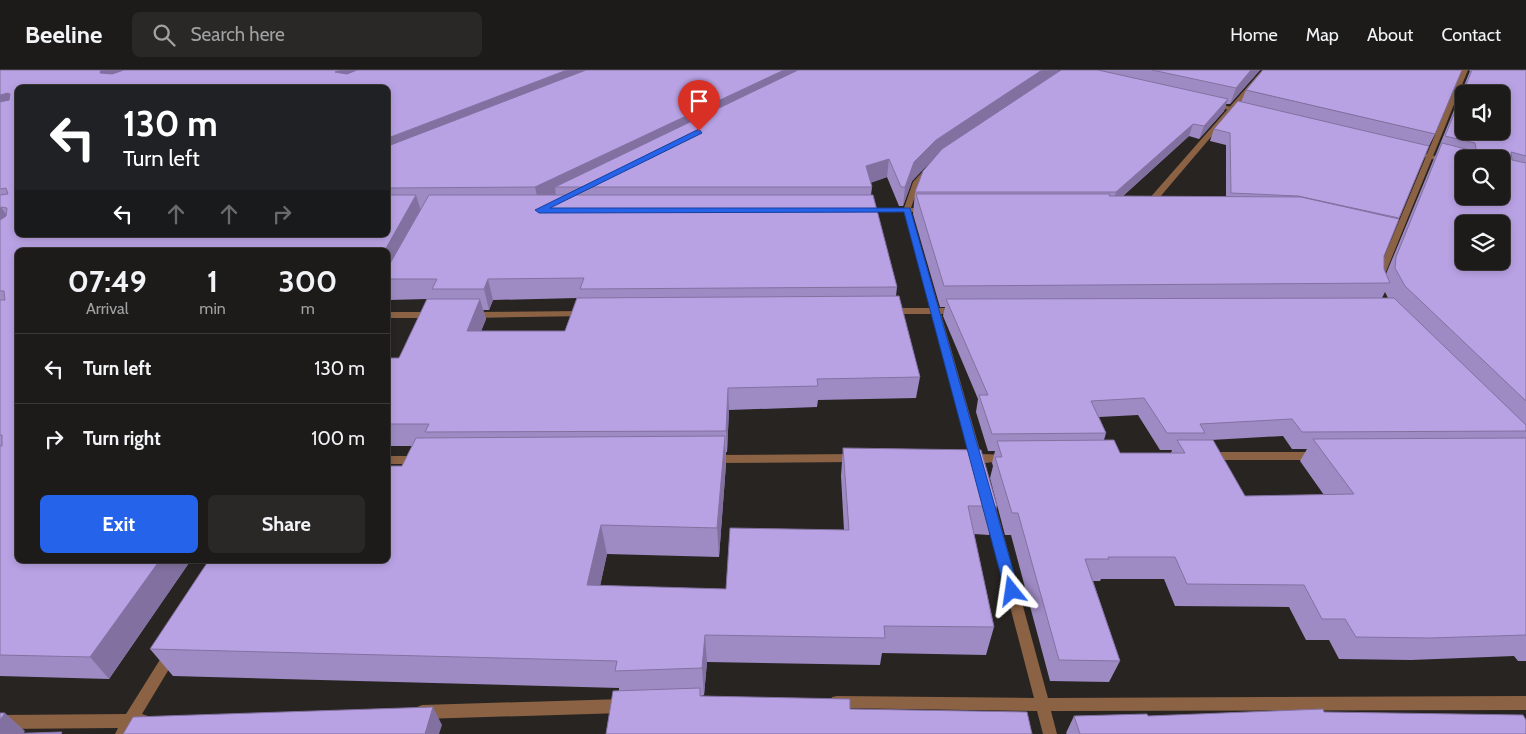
<!DOCTYPE html>
<html lang="en">
<head>
<meta charset="utf-8">
<style>
  body { margin:0; font-family:Cabin,sans-serif; background:#2a2827; color:#f1f3f6; height:100vh; display:flex; flex-direction:column; font-size:19px; white-space:nowrap }
  * { box-sizing:border-box; margin:0 }
  p { font-size:16px; color:#a0a1a2 }
  .icon { flex:none; width:28px; height:28px; fill:none; stroke:currentColor; stroke-width:2; stroke-linecap:round; stroke-linejoin:round }
  .map { position:relative; flex:1; overflow:hidden }
  .drawer { position:absolute; left:15px; top:178px; width:375px; height:315px; display:flex; flex-direction:column; background:#1d1b1a; border-radius:8px; box-shadow:0 2px 8px #0003,0 0 0 1px #3b3939 }
  .drawer>* { flex:none }
  .banner { position:absolute; left:15px; top:15px; width:375px; height:152px; border-radius:8px; box-shadow:0 2px 8px #0003,0 0 0 1px #3b3939; background:#202124; color:#fff; overflow:hidden }
  .tools { position:absolute; left:1455px; top:15px; display:grid; gap:10px }
  .tools a { display:grid; place-items:center; width:55px; height:55px; border-radius:8px; background:#1d1b1a; box-shadow:0 2px 8px #0003,0 0 0 1px #3b3939; font-size:25px }
  .pin { position:absolute; display:grid; place-items:center; width:42px; height:42px; color:#fff; margin:-51px -21px; border-radius:50% 50% 50% 0; rotate:-45deg; box-shadow:0 0 5px #0007 }
  .pin .icon { rotate:45deg }
  .me { position:absolute; width:55px; margin:-28px; rotate:345deg; stroke-linejoin:round; filter:drop-shadow(0 0 4px #0008) }
  .turn { display:flex; align-items:center; gap:18px; height:105px; padding:0 25px; font-size:22px }
  .turn .icon { width:65px; height:65px; stroke-width:2.5 }
  .turn b { display:block; font-size:35px; line-height:42px }
  .lanes { display:flex; align-items:center; height:48px; padding:0 25px; background:#0003; justify-content:center; gap:25px; direction:ltr }
  .lanes .off { opacity:.35 }
  .eta { display:flex; justify-content:space-evenly; align-items:center; height:85px; text-align:center }
  .eta b { font-size:30px; font-weight:700; line-height:35px }
  .cta { display:flex; gap:10px; margin-top:auto; padding:10px 25px }
  .cta a { flex:1; height:58px; border-radius:8px; background:#2563eb; color:#fff; font-size:20px; font-weight:700; line-height:58px; text-align:center }
  .cta a+a { background:#2a2827; color:#f1f3f6 }
  ul { padding:0; list-style:none }
  li { display:flex; align-items:center; gap:15px; height:70px; padding:0 25px; border-top:1px solid #3b3939 }
  li div { flex:1 }
  li b { display:block; font-size:19px }
  li em { font-style:normal }
  header { display:flex; align-items:center; gap:30px; box-sizing:border-box; height:70px; padding:0 25px; background:#1d1b1a; border-bottom:1px solid #3b3939 }
  header strong { font-size:24px }
  nav { display:flex; gap:28px; margin-inline-start:auto; font-size:18px }
  .search { width:350px; height:45px; background:#2a2827; display:flex; align-items:center; gap:12px; box-sizing:border-box; padding:0 18px; border-radius:8px; color:#a0a1a2; font-size:19px }
  .map>svg:first-child { display:block }
</style>
</head>
<body>
<header>
<strong>Beeline</strong>
<div class="search"><svg class="icon" aria-label="search" viewBox="0 0 24 24"><circle cx="10" cy="10" r="6"/><path d="M15 15l6 6"/></svg>Search here</div>
<nav><a>Home</a><a>Map</a><a>About</a><a>Contact</a></nav>
</header>
<div class="map">
<svg width="1526" height="664" viewBox="0 0 1526 664">
  <rect width="100%" height="100%" fill="#272422"/>
  <g fill="none" stroke-linecap="round" stroke-linejoin="round">
    <path fill="#8c6244" fill-rule="evenodd" d="M1262 0H1268L1154 134 1142 136V132L1148 130Z
      M1462 0H1468L1383 209 1379 211H1376L1375 209Z
      M928 96 933 97 920 112 911 138H926L930 140 926 142H911L939 238H956L960 241 956 244H941L981 384 1009 385 1010 388 1009 391C998 393 988 391 978 395L966 391 965 388 966 385 971 384 932 244H891L887 241 891 238H930L904 142H863L859 140 863 138H904L913 112Z
      M584 241 587 242 588 244 587 246 471 248 467 245 471 242Z
      M388 242H431L435 245 431 248H388Z
      M1210 382H1315L1319 383 1320 386 1319 389 1315 390H1210L1206 389 1205 386 1206 383Z
      M855 384 859 385 860 388 859 391 855 392 712 393 708 392 707 389 708 386 712 385Z
      M388 386H418L422 387 423 390 422 393 418 394H388Z
      M990 433 994 434 996 437 1048 628 1526 626V640L1051 641 1057 664H1043L1037 641 837 638 832 637 830 632 832 627 837 626 1034 628 984 437 986 434Z
      M171 578 176 580 178 584 142 644 148 646 150 651 148 656 134 658 130 664H115L118 658 0 659V645L126 644 166 580Z
      M623 629 628 631 630 636 628 641 623 643 422 649 417 647 415 642 417 637 422 635Z"/>
    <path fill="#8c6244" fill-rule="evenodd" d="M1212 32 1246 41 1247 42 1244 44 1210 35V33Z
      M1414 81 1464 93V97L1412 84 1411 83Z"/>
  </g>
  <path fill="#9f8bc4" fill-rule="evenodd" d="M0 0H1059L1058 2 1061 0H1260L1230 34H1226L1224 41 1199 69 1189 66 1123 126 1226 127V75L1210 71 1214 59 1241 32 1246 20 1435 64 1429 76 1399 149 1384 186V199L1386 204 1433 91 1436 84 1470 1 1469 0H1526V591H1518L1514 586 1411 590 1339 589 1329 570H1306L1289 537 1175 536 1164 509H1101L1100 511H1093L1120 591 1109 612 1050 611 1011 465H1005L990 408 993 396 992 393 995 381H988L976 342 978 329 943 246 945 237H940L913 144 915 122 937 86 934 88 912 111 903 136H899L887 107 870 113 872 117 871 125 897 217 896 226 920 307 916 328 818 330 817 337 729 340 727 382H726V394L719 487 607 484 600 516 726 519 844 460 841 406 843 378 997 436 989 465 974 464 994 557 986 585 882 583 880 595 707 592 704 625 701 626 850 639 1032 664 619 621V618L173 606 150 579 402 396 412 376H388V288H399L427 229 388 230V180H18V490H191L109 609 0 606ZM388 18V165H18ZM1385 222 1388 228H1382ZM577 228 565 261H481L486 249 483 240H489L493 230ZM1138 345 1160 380H1172L1171 383H1120L1104 370 1106 363 1099 347ZM1283 366 1292 379H1307L1300 391 1324 425 1245 426 1211 370Z
    M1324 642 1526 664H1067L1066 663 1074 646H1148Z"/>
  <path fill="#8271a0" d="M100 0H164L108 16 100 3Z
    M341 0H388L342 18 335 2Z
    M567 0H610L388 88V68Z
    M784 0H816L555 117 556 127 539 136 535 117Z
    M1042 0H1059L1058 3 934 88 912 111 903 136 905 117 914 92 936 70Z
    M1251 0H1260L1230 34 1236 18Z
    M8 23 18 39 0 44V25Z
    M1228 29 1224 41 1199 69 1204 56Z
    M1193 54 1189 66 1112 136 1116 122Z
    M889 89 887 107 865 115 866 96Z
    M416 125 422 144 388 207V180H385Z
    M1 137 14 156 0 167V138Z
    M488 209 493 230 489 240 484 219Z
    M480 229 486 249 473 282 467 261Z
    M728 318 729 340 727 382 726 361Z
    M725 366 726 394 719 487 717 458Z
    M601 455 607 484 594 543 587 515Z
    M160 490H191L109 609 90 587Z
    M705 565 707 592 704 625 702 598Z
    M433 637 442 655 439 664H425Z
    M5 643 25 661 23 664H0V650Z"/>
  <path fill="#b9a2e4" stroke="#8271a0" fill-rule="evenodd" d="M0 0H101L100 3 112 4 124 0H341L335 2 347 4 357 0H567L388 68V18H18V165H388V125H416L385 180H18V490H160L90 587 0 585V376H2V365H0V230H5L4 221H0V150L6 146 7 138 1 137 0 138V125L8 124 6 118 0 119V32L9 30 10 24 8 23 0 25Z
    M586 0H784L535 117 388 118V76Z
    M798 0H1042L936 70 914 92 905 117H901L889 89 866 96 872 117H555Z
    M1061 0H1098L1228 29 1204 56 1193 54 1116 122H915L923 101 942 79Z
    M1152 0H1251L1236 18Z
    M1263 0H1462L1435 64 1246 20Z
    M1472 0H1526V86L1511 82 1512 90 1526 93V331L1405 216 1395 198 1396 187 1442 73 1474 81 1476 79 1475 73 1445 66ZM1464 24H1501V61H1464ZM1464 89H1501V126H1464ZM1464 154H1501V191H1464Z
    M1238 31 1429 76 1399 148 1298 126 1231 123 1230 63 1214 59Z
    M916 124H1110L1109 126 1301 127 1399 149 1384 186V199L1390 213 944 216Z
    M429 125H873L897 217 580 219 584 208 488 209 484 219H432L437 209H388V197Z
    M899 226 920 307 817 309 818 316 728 318 726 361 425 362 429 354H388V288H399L427 229H480L467 261H565L577 228Z
    M1394 228 1526 355V361L1302 362 1292 349 1200 354 1205 363H1167L1144 328 1091 331 1106 363 992 364 979 325H988L946 229Z
    M725 366 717 458 601 455 587 515 726 519 730 458 849 460 843 378 981 380 997 436H968L994 557 884 556 885 568 705 565 702 598 615 601 617 591 150 579 209 490H388V396H402L416 368Z
    M1526 368V565L1430 568 1356 567 1345 549H1322L1304 515 1187 514 1175 487H1108L1109 489H1085L1120 591 1059 590 1018 443H1012L995 387H1002L997 371 1114 370 1120 383H1185L1177 370H1213L1245 426 1354 424 1313 369Z
    M700 618V626L850 629V639L1027 642 1032 664H606L613 621Z
    M433 637 425 664H123L133 647Z
    M1323 639 1324 642 1523 645 1526 650V664H1080L1074 646 1147 644 1148 646Z
    M0 643H5L0 650Z
    M62 662 61 664H0Z"/>
  <path fill="#2563eb" stroke="#184099" d="M699 59 702 63 550 138H910L1019 521 1017 525H1007L1005 521 904 142 539 143 535 140Z"/>
</svg>
<div class="tools">
<a><svg class="icon" aria-label="sound" viewBox="0 0 24 24"><path d="M4 9h4l5-4v14l-5-4H4zM17 9q2 3 0 6"/></svg></a>
<a><svg class="icon" aria-label="search" viewBox="0 0 24 24"><circle cx="10" cy="10" r="6"/><path d="M15 15l6 6"/></svg></a>
<a><svg class="icon" aria-label="layers" viewBox="0 0 24 24"><path d="M12 4l9 5-9 5-9-5zM3 14l9 5 9-5"/></svg></a>
</div>
<div class="pin" style="left:699px;top:61px;background:#d93025"><svg class="icon" aria-label="arrive" viewBox="0 0 24 24"><path d="M6 21V4h12l-3 4 3 4H6"/></svg></div>
<svg class="me" style="left:1012px;top:521px" viewBox="-20 -20 40 40"><path d="M0-17L14 15 0 8-14 15z" fill="#2563eb" stroke="#fff" stroke-width="4"/></svg>
<div class="banner">
<div class="turn"><svg class="icon" aria-label="left" viewBox="0 0 24 24"><path d="M17 20v-9H6M10 6l-5 5 5 5"/></svg><div><b>130 m</b>Turn left</div></div>
<div class="lanes"><svg class="icon" aria-label="left" viewBox="0 0 24 24"><path d="M17 20v-9H6M10 6l-5 5 5 5"/></svg><svg class="icon off" aria-label="ahead" viewBox="0 0 24 24"><path d="M12 20V5M6 11l6-6 6 6"/></svg><svg class="icon off" aria-label="ahead" viewBox="0 0 24 24"><path d="M12 20V5M6 11l6-6 6 6"/></svg><svg class="icon off" aria-label="right" viewBox="0 0 24 24"><path d="M7 20v-9h11M14 6l5 5-5 5"/></svg></div>
</div>
<section class="drawer">
<div class="eta">
<div><b>07:49</b><p>Arrival</p></div>
<div><b>1</b><p>min</p></div>
<div><b>300</b><p>m</p></div>
</div>
<ul>
<li><svg class="icon" aria-label="left" viewBox="0 0 24 24"><path d="M17 20v-9H6M10 6l-5 5 5 5"/></svg><div><b>Turn left</b></div><em>130 m</em></li>
<li><svg class="icon" aria-label="right" viewBox="0 0 24 24"><path d="M7 20v-9h11M14 6l5 5-5 5"/></svg><div><b>Turn right</b></div><em>100 m</em></li>
</ul>
<div class="cta"><a>Exit</a><a>Share</a></div>
</section>
</div>
</body>
</html>
